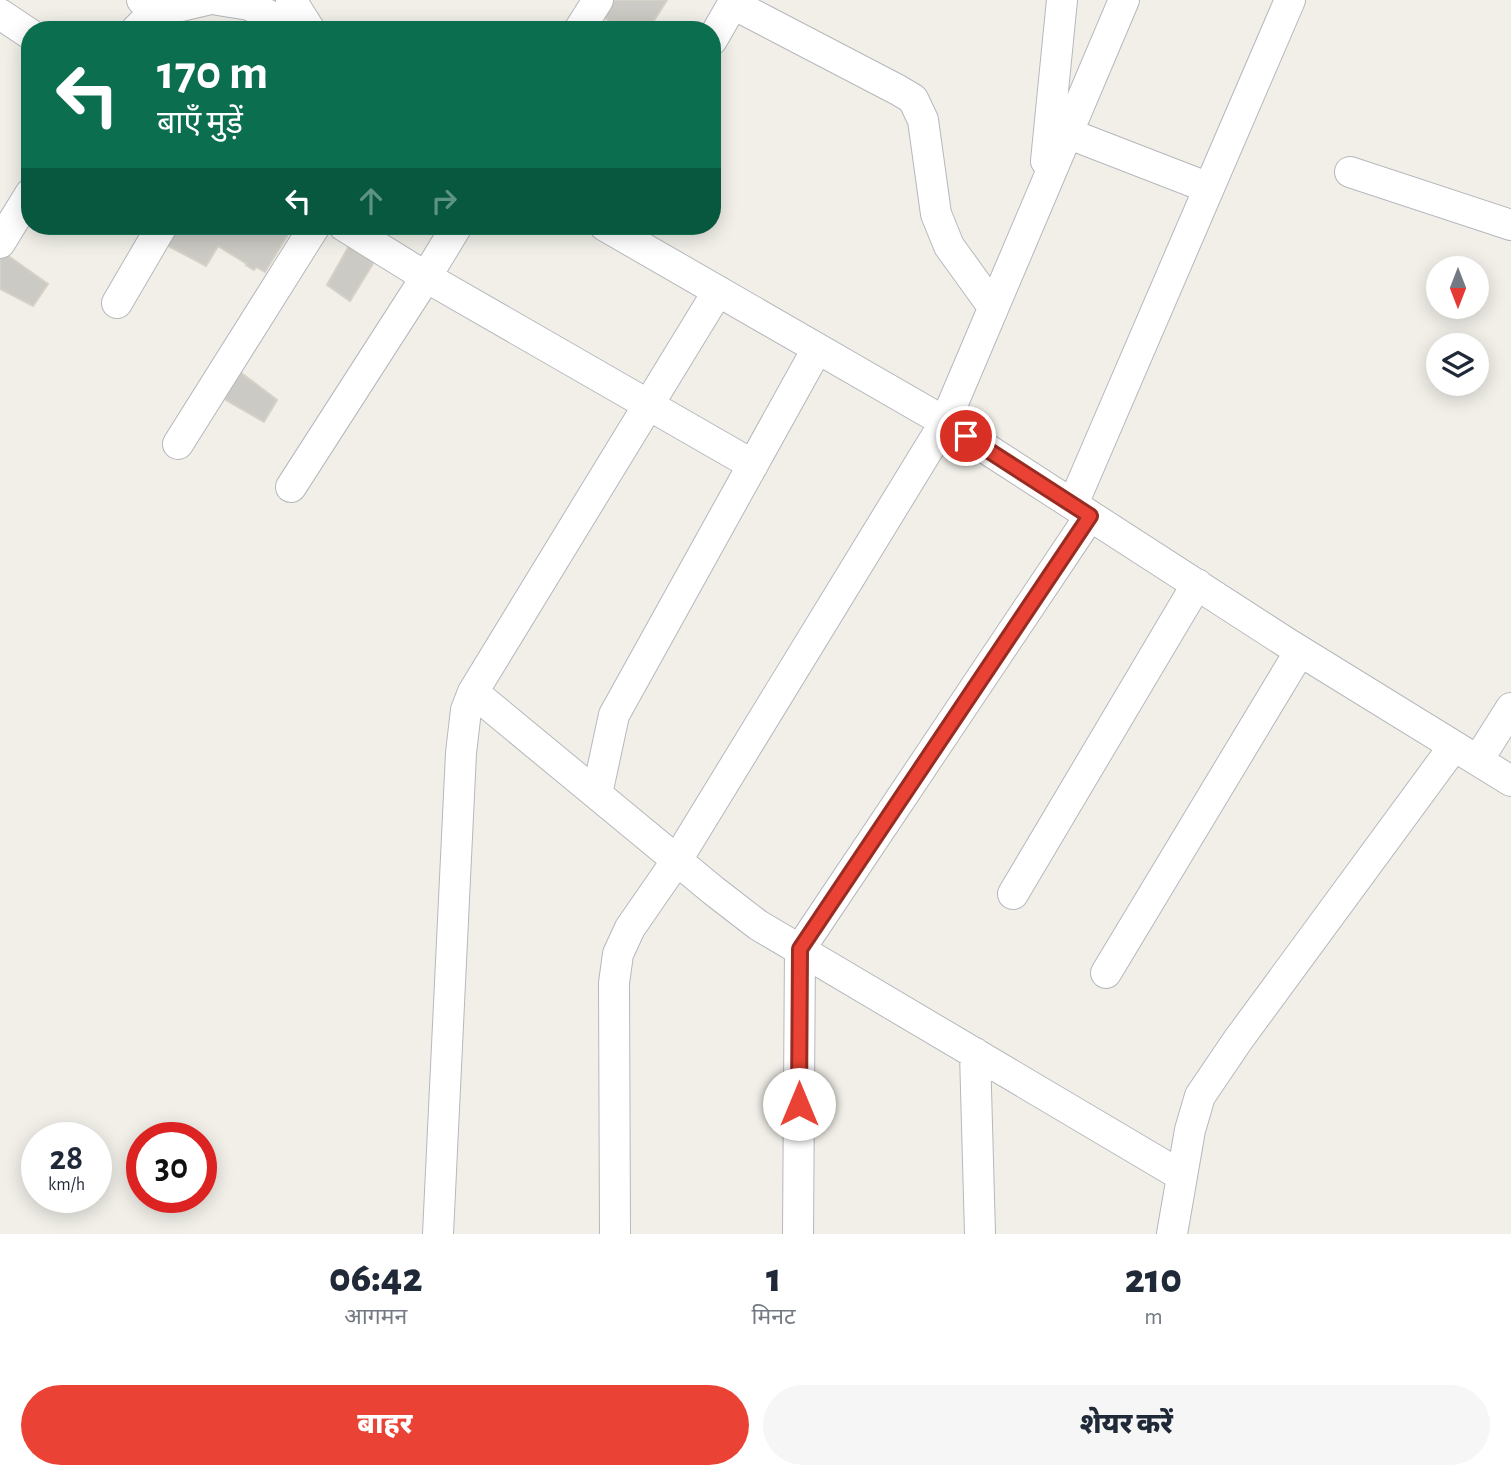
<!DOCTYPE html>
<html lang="hi">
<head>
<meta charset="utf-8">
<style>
  body { margin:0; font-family:"Alegreya Sans","Noto Sans Devanagari",sans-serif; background:#f6f6f7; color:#1f2937; height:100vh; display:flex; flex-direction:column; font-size:26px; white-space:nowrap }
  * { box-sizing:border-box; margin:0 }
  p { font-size:23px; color:#747a83 }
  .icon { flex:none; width:38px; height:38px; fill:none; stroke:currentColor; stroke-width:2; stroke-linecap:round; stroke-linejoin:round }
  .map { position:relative; height:1234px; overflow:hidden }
  .details { display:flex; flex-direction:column; background:#fff; flex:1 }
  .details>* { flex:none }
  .hud { position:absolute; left:21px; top:21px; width:700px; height:214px; border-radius:28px; box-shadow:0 4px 18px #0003; background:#0b6e4f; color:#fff; overflow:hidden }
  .needle { width:46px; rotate:180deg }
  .fabs { position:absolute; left:1426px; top:256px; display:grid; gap:14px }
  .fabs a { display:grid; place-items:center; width:63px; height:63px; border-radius:50%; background:#fff; box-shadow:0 4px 18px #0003; font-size:35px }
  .speed { position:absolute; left:21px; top:1122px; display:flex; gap:14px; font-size:35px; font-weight:700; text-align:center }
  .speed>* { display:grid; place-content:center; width:91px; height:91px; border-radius:50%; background:#fff; box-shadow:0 4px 18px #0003; line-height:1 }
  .speed small { font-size:18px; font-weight:400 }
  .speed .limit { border:10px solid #d22; background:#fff; color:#111 }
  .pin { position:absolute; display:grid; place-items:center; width:60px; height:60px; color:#fff; margin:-30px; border:4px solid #fff; border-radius:50%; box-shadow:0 2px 7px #0007 }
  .me { position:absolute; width:77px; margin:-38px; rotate:0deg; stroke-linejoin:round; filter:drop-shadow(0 0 5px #0008) }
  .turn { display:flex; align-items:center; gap:24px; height:147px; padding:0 21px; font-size:32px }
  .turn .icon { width:91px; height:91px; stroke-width:2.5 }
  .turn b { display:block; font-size:49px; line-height:60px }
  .lanes { display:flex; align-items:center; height:66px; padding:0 21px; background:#0003; justify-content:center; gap:35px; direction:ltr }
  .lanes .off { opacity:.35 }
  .eta { display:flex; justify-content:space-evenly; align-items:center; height:119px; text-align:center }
  .eta b { font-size:42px; font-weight:800; line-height:49px }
  .cta { display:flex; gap:14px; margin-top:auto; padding:14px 21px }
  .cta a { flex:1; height:80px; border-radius:42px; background:#ea4335; color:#fff; font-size:28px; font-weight:800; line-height:80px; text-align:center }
  .cta a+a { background:#f6f6f7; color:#1f2937 }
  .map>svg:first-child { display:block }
</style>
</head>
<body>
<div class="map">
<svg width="1511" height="1234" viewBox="0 0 1511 1234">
  <rect width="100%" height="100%" fill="#f1efe8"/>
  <path fill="#cccac5" stroke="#d6d1c6" stroke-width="2" d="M608 0H667L648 30H620L600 14Z
    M171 226H293L265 272 256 267 254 270 246 265 247 264 218 246 206 266 161 242Z
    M349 246 374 262 350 301 327 285Z
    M4 253 48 284 33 306 0 289V260Z
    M236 369 277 400 264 422 226 400 222 392Z"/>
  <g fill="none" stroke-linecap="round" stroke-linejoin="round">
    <defs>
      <path id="street" d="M142 0 160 11 207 0
        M218 0 249 5 297 30
        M291 0 310 30
        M733 4 898 90 913 99 923 120 936 214 949 246 993 307
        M0 14 30 34
        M136 30 146 20 160 11
        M579 30 598 0
        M712 40 735 0
        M1067 133 1209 188
        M1046 161 1062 0
        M1350 172 1511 225
        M344 226 426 277 753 465
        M605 226 945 422 1287 643 1511 781
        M0 243 30 194
        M117 303 162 226
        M178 444 315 226
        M291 487 426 277 457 226
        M1073 504 1290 0
        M473 692 714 891 758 925 1182 1176
        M1478 760 1511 708
        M597 794 614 715 817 349
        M1013 894 1197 584
        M1106 973 1300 651
        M975 1053 980 1234
        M438 1234 461 753 466 710 473 692 718 291
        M615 1234 614 983 618 954 630 928 677 860 945 422 1124 0
        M798 1234 800 949 1090 516
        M1172 1234 1190 1130 1200 1096 1238 1040 1454 746"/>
    </defs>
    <use href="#street" stroke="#b5b8bc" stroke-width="32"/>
    <use href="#street" stroke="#fff" stroke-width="30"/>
  </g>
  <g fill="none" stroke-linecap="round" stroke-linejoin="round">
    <defs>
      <path id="route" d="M799 1104 800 949 1090 516 966 436"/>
    </defs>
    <use href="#route" stroke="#982c22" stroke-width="18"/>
    <use href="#route" stroke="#ea4335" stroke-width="12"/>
  </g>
</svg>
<div class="fabs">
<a><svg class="needle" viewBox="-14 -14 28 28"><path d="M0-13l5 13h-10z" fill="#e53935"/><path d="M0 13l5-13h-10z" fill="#747a83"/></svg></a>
<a><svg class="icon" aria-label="layers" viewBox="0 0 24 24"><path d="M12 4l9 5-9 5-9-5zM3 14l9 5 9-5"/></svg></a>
</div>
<div class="speed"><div>28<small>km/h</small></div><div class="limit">30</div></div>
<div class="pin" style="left:966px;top:436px;background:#d93025"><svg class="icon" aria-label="arrive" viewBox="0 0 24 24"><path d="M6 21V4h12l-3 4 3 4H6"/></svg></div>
<svg class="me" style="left:799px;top:1104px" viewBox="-20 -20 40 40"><circle r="19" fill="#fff"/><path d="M0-13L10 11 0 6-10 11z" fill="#ea4335"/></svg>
<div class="hud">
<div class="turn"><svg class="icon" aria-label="left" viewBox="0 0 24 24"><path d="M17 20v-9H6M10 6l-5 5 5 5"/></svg><div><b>170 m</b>बाएँ मुड़ें</div></div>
<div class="lanes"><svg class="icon" aria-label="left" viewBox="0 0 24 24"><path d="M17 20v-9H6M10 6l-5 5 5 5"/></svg><svg class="icon off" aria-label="ahead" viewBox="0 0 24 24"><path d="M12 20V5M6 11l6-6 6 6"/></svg><svg class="icon off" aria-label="right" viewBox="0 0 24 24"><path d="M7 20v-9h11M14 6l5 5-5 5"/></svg></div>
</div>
</div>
<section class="details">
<div class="eta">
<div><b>06:42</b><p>आगमन</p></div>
<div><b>1</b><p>मिनट</p></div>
<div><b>210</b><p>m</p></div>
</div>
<div class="cta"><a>बाहर</a><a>शेयर करें</a></div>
</section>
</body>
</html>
